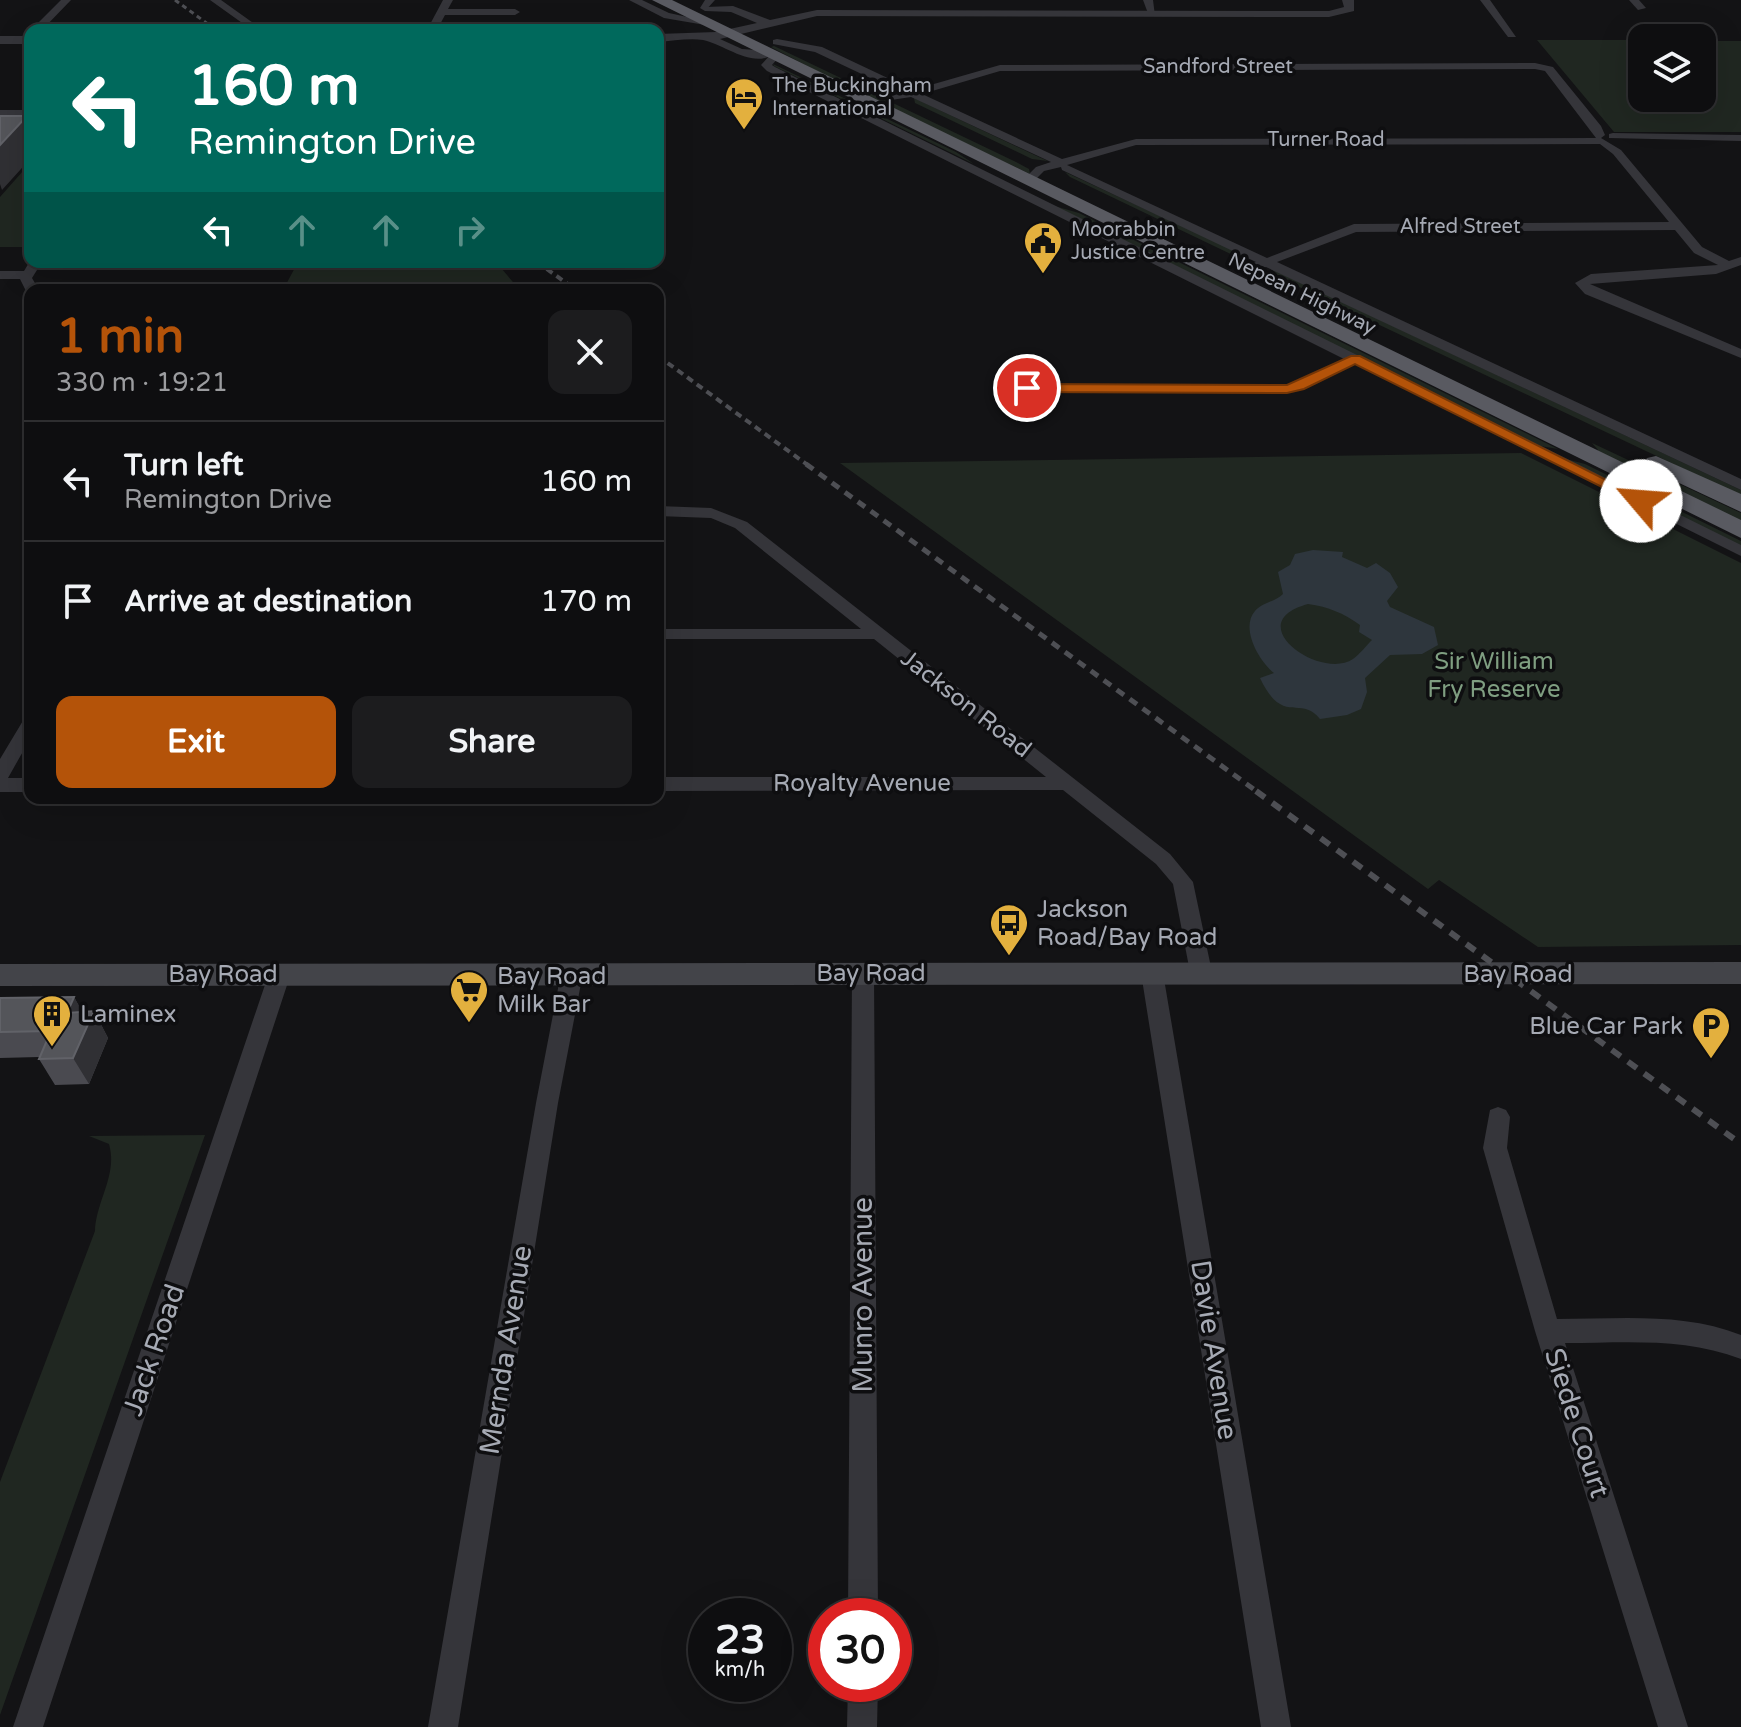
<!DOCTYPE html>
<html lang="en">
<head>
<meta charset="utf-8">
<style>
  body { margin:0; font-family:"Varela Round",sans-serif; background:#1c1c1e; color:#f1f3f6; height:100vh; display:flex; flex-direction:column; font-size:30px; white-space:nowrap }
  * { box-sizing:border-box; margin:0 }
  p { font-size:26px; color:#9b9c9f }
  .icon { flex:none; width:44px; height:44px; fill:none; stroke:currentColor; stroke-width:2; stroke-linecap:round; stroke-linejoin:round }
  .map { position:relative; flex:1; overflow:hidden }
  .panel { position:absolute; left:24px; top:284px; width:640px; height:520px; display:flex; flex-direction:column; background:#0e0e10; border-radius:16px; box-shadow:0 8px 32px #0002,0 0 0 2px #2e2e30 }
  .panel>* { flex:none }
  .top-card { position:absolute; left:24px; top:24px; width:640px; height:244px; border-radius:16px; box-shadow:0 8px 32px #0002,0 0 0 2px #2e2e30; background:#00695c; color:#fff; overflow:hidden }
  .fabs { position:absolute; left:1628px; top:24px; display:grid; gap:16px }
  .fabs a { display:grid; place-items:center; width:88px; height:88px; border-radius:16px; background:#0e0e10; box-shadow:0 8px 32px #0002,0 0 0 2px #2e2e30; font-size:40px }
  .speed { position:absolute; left:688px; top:1598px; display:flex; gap:16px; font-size:40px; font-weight:700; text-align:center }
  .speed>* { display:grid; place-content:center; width:104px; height:104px; border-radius:50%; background:#0e0e10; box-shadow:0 8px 32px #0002,0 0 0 2px #2e2e30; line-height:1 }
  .speed small { font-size:20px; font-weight:400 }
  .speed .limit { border:12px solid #d22; background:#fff; color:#111 }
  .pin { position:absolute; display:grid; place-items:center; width:68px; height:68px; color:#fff; margin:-34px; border:4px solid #fff; border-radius:50%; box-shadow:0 2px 8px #0007 }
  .me { position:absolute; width:88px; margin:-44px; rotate:297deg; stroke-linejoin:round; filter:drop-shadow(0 0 6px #0008) }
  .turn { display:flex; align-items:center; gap:28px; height:168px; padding:0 32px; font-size:36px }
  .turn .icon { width:104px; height:104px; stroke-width:2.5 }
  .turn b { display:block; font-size:56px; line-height:68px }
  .lanes { display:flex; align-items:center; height:76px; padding:0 32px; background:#0003; justify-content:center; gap:40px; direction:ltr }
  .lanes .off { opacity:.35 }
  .round { display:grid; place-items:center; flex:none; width:84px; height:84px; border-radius:16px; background:#1c1c1e }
  .headline { display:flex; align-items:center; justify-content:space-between; height:136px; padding:0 32px }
  h1 { font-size:48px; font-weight:700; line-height:60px; color:#b45309 }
  .cta { display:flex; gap:16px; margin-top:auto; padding:16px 32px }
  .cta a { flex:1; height:92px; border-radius:16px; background:#b45309; color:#fff; font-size:32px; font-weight:700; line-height:92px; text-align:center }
  .cta a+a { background:#1c1c1e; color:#f1f3f6 }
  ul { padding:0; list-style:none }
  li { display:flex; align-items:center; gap:24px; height:120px; padding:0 32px; border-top:2px solid #2e2e30 }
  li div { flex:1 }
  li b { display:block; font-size:30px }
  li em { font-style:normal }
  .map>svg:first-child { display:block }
</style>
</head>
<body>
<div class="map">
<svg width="1741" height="1727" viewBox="0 0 1741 1727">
  <rect width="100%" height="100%" fill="#131315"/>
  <path fill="#202721" d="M1537 40H1642V98H1702V41H1741V132H1614Z
    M774 46 1016 162 1029 169 1030 174 853 90 771 47Z
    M773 64 956 152 974 164 774 66Z
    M914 98 1041 158 1048 161 1032 159 915 103Z
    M30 163V247H0V197Z
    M1065 172 1249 257 1251 259 1239 258 1070 177Z
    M1044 203 1079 213 1558 449 1540 446Z
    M298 262H496L518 288 283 290Z
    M1272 269 1741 490V496L1278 277Z
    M1592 443 1741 513V522L1597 453 1598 450Z
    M1521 453 1741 563V945L1538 947 1439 880 1428 889 840 463Z
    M1562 458 1585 464 1741 541V547Z
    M205 1135 0 1715V1482L95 1231C96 1201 118 1175 109 1144L89 1136Z"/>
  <path fill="#2e363d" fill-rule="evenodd" d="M1313 550 1343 552 1342 557 1367 568 1376 563 1390 573 1398 587 1387 601 1390 607 1434 627 1438 645 1422 654 1390 655 1365 678 1367 692 1361 709 1347 715 1320 719C1301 694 1283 727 1260 678L1274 673C1259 661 1240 628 1255 611 1263 602 1275 602 1283 594L1278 572 1290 565 1295 554ZM1308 604C1329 607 1343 613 1360 625L1359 632 1372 640C1366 646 1360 654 1353 659 1321 681 1238 623 1308 604Z"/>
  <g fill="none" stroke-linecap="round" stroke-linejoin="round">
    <path fill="#35353a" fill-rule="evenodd" d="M61 0H71L42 30H31Z
      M210 0H221L263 30H252Z
      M443 0H453L448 9H515L520 12 515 15H445L437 30H427Z
      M629 0H642L669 13 710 22 705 25 664 18Z
      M705 0H715L705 11 700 8Z
      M1143 0H1153L1155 16H1149Z
      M1480 0H1490L1516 37H1508Z
      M1629 0H1639L1646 8 1638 10Z
      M777 39 822 47 913 90 1000 65 1535 63 1553 67 1601 126 1605 135 1601 138 1621 150 1702 247 1729 261 1741 257V265L1716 274 1590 284 1741 349V358L1585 294 1575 283 1591 274 1718 265 1694 253 1675 230 1356 232 1277 262 1741 479V490L1266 267 1244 272V266L1256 262 1062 170 1061 167 1044 171 1032 183H1024V179L1036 167 1051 162 911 97 891 100V96L902 93 815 52 773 44V40ZM1535 69 1545 71 1596 138 1136 139 1062 159 922 94 1000 71ZM1600 144 1613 154 1669 222 1354 224 1267 258 1067 165 1136 145Z
      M770 55 779 57 772 65 775 67 1741 545V556L1355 364 1305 389 1287 393 1022 391V385L1027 384 1287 385 1344 359 767 71 761 65Z
      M0 110H30V116H0Z
      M1613 133 1741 135V141L1609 138V134Z
      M30 261 42 262 32 278 39 290 27 293 20 279H0V271H24Z
      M658 506 711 508 747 522 1170 854 1193 882 1212 972 1209 978H1193L1190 972 1173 884 1156 864 1063 790 658 791V777H1046L874 639H658V629H861L735 528 711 518 658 516Z
      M30 717V739L8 778H30V792H0V759L24 719Z
      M280 965 288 967 291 973 43 1727H13L269 973 272 967Z
      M572 965 580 967 583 973 558 1103 458 1727H428L536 1103 561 973 564 967Z
      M863 965 871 967 874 973 878 1616H848L852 973 855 967Z
      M1152 965 1160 967 1163 973 1291 1727H1261L1141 973 1144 967Z
      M1498 1107 1506 1110 1510 1117 1507 1148 1557 1319C1619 1319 1683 1312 1741 1335V1359C1684 1337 1625 1343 1565 1343L1688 1727H1658L1535 1331 1483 1148 1490 1110Z
      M848 1684H878L877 1727H847Z"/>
    <path fill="#35353a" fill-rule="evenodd" d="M1342 0H1354V11L1329 17 817 16 720 39 742 49 772 51 774 54C752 69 724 44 703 40 689 38 672 41 658 42V34L716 32 757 23 731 12 705 11V7L733 6 770 20 817 10 1329 11 1344 7Z
      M0 36H30V44H0Z"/>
    <path fill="#434449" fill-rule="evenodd" d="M1741 962V984L0 986V964Z"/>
    <path fill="#595a61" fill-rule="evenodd" d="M652 0H672L1741 520V538Z
      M1656 456 1741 494V512L1647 468 1644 463 1647 458Z"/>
    <path stroke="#4e4f54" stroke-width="3" stroke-dasharray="5 4" stroke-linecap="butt" d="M175 0 216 30"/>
    <path stroke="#4e4f54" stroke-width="4" stroke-dasharray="7 5" stroke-linecap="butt" d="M537 262 576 290
      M658 356 809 466"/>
    <path stroke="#4e4f54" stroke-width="5" stroke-dasharray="9 7" stroke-linecap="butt" d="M806 464 1259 793"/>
    <path stroke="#4e4f54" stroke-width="6" stroke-dasharray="11 9" stroke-linecap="butt" d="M1256 791 1741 1144"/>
  </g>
  <path fill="#4a4a50" d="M74 997 82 1012 94 1011 108 1038 89 1084 55 1085 39 1059V1057L0 1058V998Z"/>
  <path fill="#303034" d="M27 116 30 125V159L2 190 0 184V145Z
    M74 997 89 1023 94 1011 108 1038 89 1084 73 1058 67 1013Z"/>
  <path fill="#54555a" stroke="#616268" stroke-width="2" d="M0 116H27L0 145Z
    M74 997 67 1013 94 1011 73 1058 39 1059 51 1031 0 1032V998Z"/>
  <path fill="#b45309" stroke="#753606" stroke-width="2" d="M1351 356H1360L1648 501 1646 504H1636L1355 364 1304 389 1287 393 1027 392 1020 388 1027 384 1287 385Z"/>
  <defs>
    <symbol id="hotel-pin" viewBox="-11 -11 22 30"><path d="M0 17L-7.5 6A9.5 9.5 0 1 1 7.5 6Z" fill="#e3b03e" stroke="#0e0e10"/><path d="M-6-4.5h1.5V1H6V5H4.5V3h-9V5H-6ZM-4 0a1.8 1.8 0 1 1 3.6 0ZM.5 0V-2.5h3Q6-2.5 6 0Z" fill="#111"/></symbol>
    <symbol id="civic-pin" viewBox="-11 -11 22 30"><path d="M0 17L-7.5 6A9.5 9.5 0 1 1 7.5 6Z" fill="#e3b03e" stroke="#0e0e10"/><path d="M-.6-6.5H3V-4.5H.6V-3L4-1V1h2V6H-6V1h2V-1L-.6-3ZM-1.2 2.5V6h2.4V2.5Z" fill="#111"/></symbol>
    <symbol id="bus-pin" viewBox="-11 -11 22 30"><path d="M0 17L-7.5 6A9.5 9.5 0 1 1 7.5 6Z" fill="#e3b03e" stroke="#0e0e10"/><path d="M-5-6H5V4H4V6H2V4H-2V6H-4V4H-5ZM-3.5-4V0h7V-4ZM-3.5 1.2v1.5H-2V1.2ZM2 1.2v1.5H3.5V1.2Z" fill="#111"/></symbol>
    <symbol id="supermarket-pin" viewBox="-11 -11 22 30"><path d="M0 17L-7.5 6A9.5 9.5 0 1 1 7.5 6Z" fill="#e3b03e" stroke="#0e0e10"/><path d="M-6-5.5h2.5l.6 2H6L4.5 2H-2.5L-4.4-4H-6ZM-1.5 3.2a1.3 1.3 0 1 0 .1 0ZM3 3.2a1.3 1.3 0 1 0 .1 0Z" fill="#111"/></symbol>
    <symbol id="building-pin" viewBox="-11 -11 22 30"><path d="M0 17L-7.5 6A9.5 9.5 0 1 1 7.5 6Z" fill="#e3b03e" stroke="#0e0e10"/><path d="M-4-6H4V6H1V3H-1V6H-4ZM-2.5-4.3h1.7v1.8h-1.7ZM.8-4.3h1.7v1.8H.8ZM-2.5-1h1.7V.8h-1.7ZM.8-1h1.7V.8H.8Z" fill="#111"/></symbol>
    <symbol id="parking-pin" viewBox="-11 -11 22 30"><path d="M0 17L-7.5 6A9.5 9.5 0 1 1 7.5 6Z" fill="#e3b03e" stroke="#0e0e10"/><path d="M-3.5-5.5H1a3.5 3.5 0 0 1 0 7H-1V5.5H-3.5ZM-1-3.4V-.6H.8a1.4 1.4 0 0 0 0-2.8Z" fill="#111"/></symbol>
  </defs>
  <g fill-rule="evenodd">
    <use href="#hotel-pin" x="722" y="75" width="44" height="60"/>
    <use href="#civic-pin" x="1021" y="219" width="44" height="60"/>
    <use href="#bus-pin" x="987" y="901" width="44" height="60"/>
    <use href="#supermarket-pin" x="447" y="968" width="44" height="60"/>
    <use href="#building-pin" x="30" y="992" width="44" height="60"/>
    <use href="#parking-pin" x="1689" y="1004" width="44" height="60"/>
  </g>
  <g text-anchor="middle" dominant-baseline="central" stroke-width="7" stroke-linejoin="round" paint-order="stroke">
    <g font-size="20" fill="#a6aab4" stroke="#0e0e10">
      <text x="1218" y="67">Sandford Street</text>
      <text x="1326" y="140">Turner Road</text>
      <text x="1460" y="227">Alfred Street</text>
      <text transform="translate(1302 294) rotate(26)">Nepean Highway</text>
    </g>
    <g font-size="20" fill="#a6aab4" stroke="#0e0e10" text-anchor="start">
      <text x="772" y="86">The Buckingham<tspan x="772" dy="23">International</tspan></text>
      <text x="1071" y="230">Moorabbin<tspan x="1071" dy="23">Justice Centre</tspan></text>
    </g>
    <g font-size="24" fill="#7f9e81" stroke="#0e0e10">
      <text x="1494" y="661">Sir William<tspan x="1494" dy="28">Fry Reserve</tspan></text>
    </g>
    <g font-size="24" fill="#a6aab4" stroke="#0e0e10">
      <text transform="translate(966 704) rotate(38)">Jackson Road</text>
      <text x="862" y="783">Royalty Avenue</text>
      <text x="871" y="973">Bay Road</text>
      <text x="223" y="974">Bay Road</text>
      <text x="1518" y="974">Bay Road</text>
    </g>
    <g font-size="24" fill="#a6aab4" stroke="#0e0e10" text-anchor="start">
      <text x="1037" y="909">Jackson<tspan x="1037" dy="28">Road/Bay Road</tspan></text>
      <text x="497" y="976">Bay Road<tspan x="497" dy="28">Milk Bar</tspan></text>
      <text x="80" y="1014">Laminex</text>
      <text x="1683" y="1026" text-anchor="end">Blue Car Park</text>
    </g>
    <g font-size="28" fill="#a6aab4" stroke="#0e0e10">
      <text transform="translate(863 1295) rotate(-90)">Munro Avenue</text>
      <text transform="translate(154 1350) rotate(-71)">Jack Road</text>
      <text transform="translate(506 1350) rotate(-81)">Mernda Avenue</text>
      <text transform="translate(1214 1350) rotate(81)">Davie Avenue</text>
      <text transform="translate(1577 1423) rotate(72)">Siede Court</text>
    </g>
  </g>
</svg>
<div class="fabs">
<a><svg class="icon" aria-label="layers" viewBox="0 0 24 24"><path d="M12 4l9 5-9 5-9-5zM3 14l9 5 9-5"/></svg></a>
</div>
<div class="speed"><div>23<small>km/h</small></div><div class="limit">30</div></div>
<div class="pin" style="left:1027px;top:388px;background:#d93025"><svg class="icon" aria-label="arrive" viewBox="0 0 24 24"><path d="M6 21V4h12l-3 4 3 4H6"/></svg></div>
<svg class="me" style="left:1641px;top:501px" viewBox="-20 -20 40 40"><circle r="19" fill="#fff"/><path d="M0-13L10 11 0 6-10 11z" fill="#b45309"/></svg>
<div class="top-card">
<div class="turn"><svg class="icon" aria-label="left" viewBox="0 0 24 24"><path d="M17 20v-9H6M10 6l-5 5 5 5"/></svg><div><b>160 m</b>Remington Drive</div></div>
<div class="lanes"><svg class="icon" aria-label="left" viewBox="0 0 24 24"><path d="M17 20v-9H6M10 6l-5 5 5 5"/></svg><svg class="icon off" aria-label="ahead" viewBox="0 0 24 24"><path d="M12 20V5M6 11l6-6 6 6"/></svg><svg class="icon off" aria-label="ahead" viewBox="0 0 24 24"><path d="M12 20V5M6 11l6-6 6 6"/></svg><svg class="icon off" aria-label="right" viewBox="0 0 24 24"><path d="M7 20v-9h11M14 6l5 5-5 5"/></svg></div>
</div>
<section class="panel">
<div class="headline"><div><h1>1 min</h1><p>330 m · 19:21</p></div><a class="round"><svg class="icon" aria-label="close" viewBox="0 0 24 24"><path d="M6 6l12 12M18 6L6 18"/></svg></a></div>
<ul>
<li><svg class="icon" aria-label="left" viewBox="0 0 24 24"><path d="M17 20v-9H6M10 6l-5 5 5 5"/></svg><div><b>Turn left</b><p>Remington Drive</p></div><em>160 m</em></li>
<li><svg class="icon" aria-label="arrive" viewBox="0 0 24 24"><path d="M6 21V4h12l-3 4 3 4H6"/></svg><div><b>Arrive at destination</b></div><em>170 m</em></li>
</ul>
<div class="cta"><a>Exit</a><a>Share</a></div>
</section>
</div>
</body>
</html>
